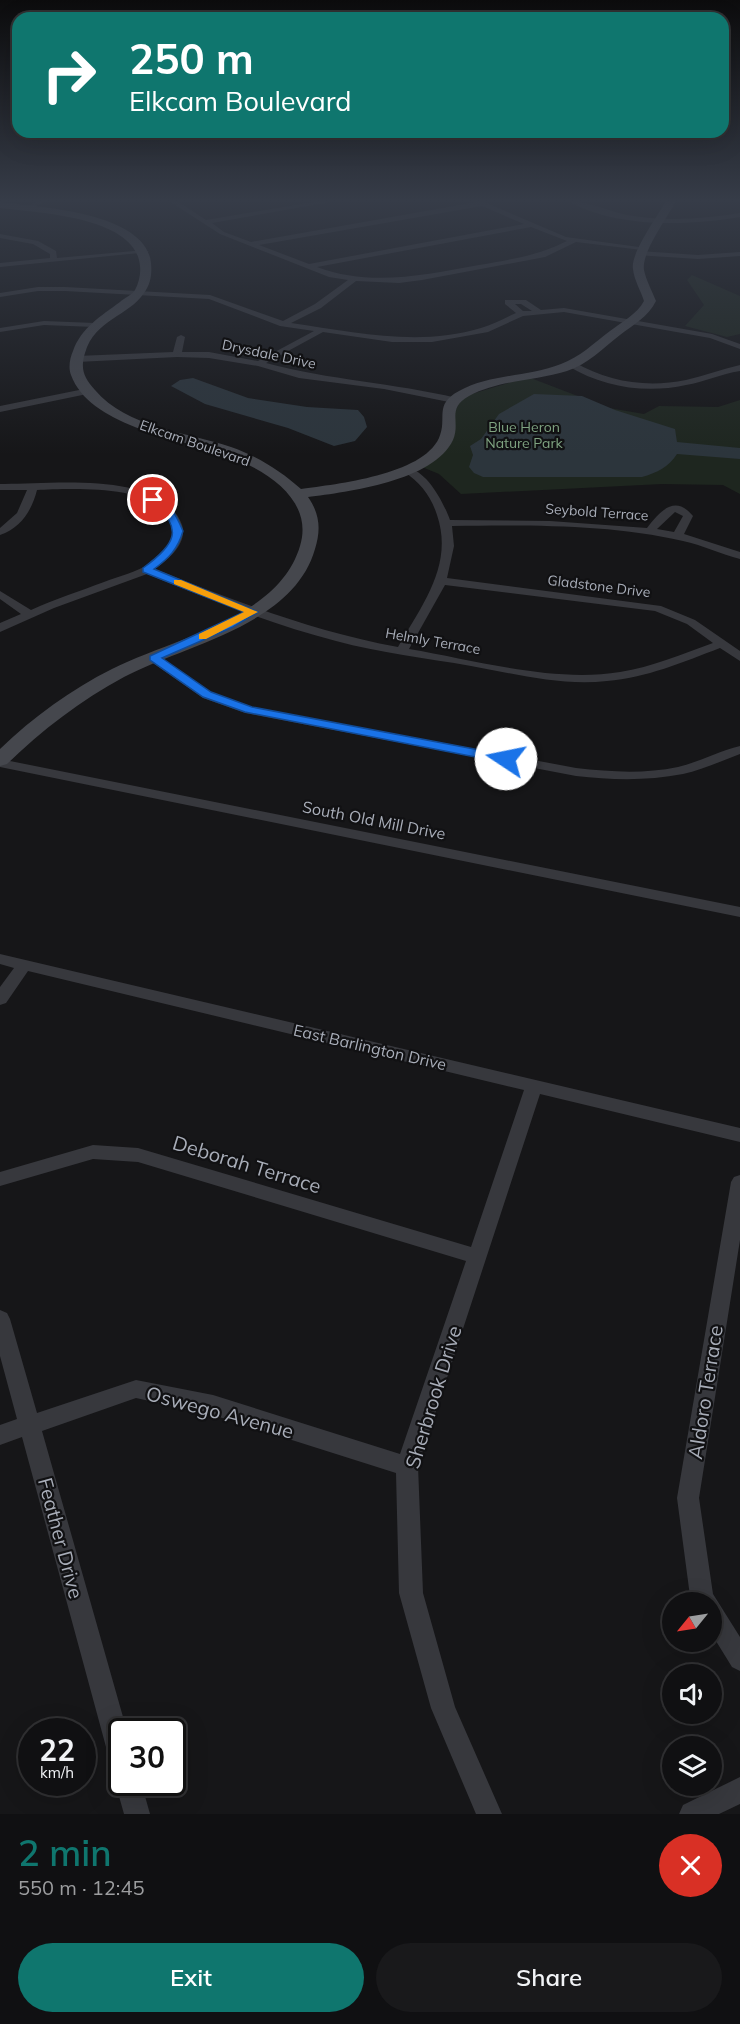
<!DOCTYPE html>
<html lang="en">
<head>
<meta charset="utf-8">
<style>
  body { margin:0; font-family:Mulish,sans-serif; background:#19191b; color:#f1f3f6; height:100vh; display:flex; flex-direction:column; font-size:22px; white-space:nowrap }
  * { box-sizing:border-box; margin:0 }
  p { font-size:20px; color:#9c9d9f }
  .icon { flex:none; width:33px; height:33px; fill:none; stroke:currentColor; stroke-width:2; stroke-linecap:round; stroke-linejoin:round }
  .map { position:relative; height:1814px; overflow:hidden }
  .panel { display:flex; flex-direction:column; background:#101012; flex:1 }
  .panel>* { flex:none }
  .hud { position:absolute; left:12px; top:12px; width:717px; height:126px; border-radius:18px; box-shadow:0 6px 24px #0002,0 0 0 2px #303032; background:#0f766e; color:#fff; overflow:hidden }
  .needle { width:39px; rotate:240deg }
  .tools { position:absolute; left:662px; top:1592px; display:grid; gap:12px }
  .tools a { display:grid; place-items:center; width:60px; height:60px; border-radius:50%; background:#101012; box-shadow:0 6px 24px #0002,0 0 0 2px #303032; font-size:30px }
  .speed { position:absolute; left:18px; top:1718px; display:flex; gap:12px; font-size:30px; font-weight:700; text-align:center }
  .speed>* { display:grid; place-content:center; width:78px; height:78px; border-radius:50%; background:#101012; box-shadow:0 6px 24px #0002,0 0 0 2px #303032; line-height:1 }
  .speed small { font-size:15px; font-weight:400 }
  .speed .limit { border:3px solid #111; border-radius:9px; background:#fff; color:#111 }
  .pin { position:absolute; display:grid; place-items:center; width:51px; height:51px; color:#fff; margin:-26px; border:3px solid #fff; border-radius:50%; box-shadow:0 2px 6px #0007 }
  .me { position:absolute; width:66px; margin:-33px; rotate:281deg; stroke-linejoin:round; filter:drop-shadow(0 0 4px #0008) }
  .turn { display:flex; align-items:center; gap:21px; height:126px; padding:0 18px; font-size:27px }
  .turn .icon { width:78px; height:78px; stroke-width:2.5 }
  .turn b { display:block; font-size:42px; line-height:51px }
  .round { display:grid; place-items:center; flex:none; width:63px; height:63px; border-radius:32px; background:#19191b }
  .head { display:flex; align-items:center; justify-content:space-between; height:102px; padding:0 18px }
  h1 { font-size:36px; font-weight:600; line-height:45px; color:#0f766e }
  .cta { display:flex; gap:12px; margin-top:auto; padding:12px 18px }
  .cta a { flex:1; height:69px; border-radius:36px; background:#0f766e; color:#fff; font-size:24px; font-weight:600; line-height:69px; text-align:center }
  .cta a+a { background:#19191b; color:#f1f3f6 }
  .map>svg:first-child { display:block }
</style>
</head>
<body>
<div class="map">
<svg width="740" height="1814" viewBox="0 0 740 1814">
  <rect width="100%" height="100%" fill="#161618"/>
  <path fill="#1e261f" d="M692 275 740 296V334L727 337 685 326 704 305 687 280Z
    M528 377 609 408 644 414 659 406 718 407 740 400V494L723 485 662 484 461 494 439 474 422 467 436 458 451 414 465 396Z"/>
  <path fill="#2c353c" d="M193 378 248 398 307 407 358 410 364 417 367 427 355 441 334 446 288 428 205 404 171 386 180 380Z
    M534 394 582 396 615 410 675 429 677 442 740 448V459L677 454C669 467 656 473 642 477H483L474 473 469 467 473 455 470 446 481 439 499 414Z"/>
  <g fill="none" stroke-linecap="round" stroke-linejoin="round">
    <path fill="#37383d" fill-rule="evenodd" d="M37 201H46L29 210 24 209Z
      M169 201H177L206 220 319 201H336L212 223 224 232 251 242 482 201 566 237 646 248 642 250 576 242 545 257 422 280 399 283 356 281 321 308 291 323C354 332 419 347 481 328 493 325 505 318 516 313L505 304V300H526L541 310 564 308 712 334 740 344V349L710 338 564 312 523 316 488 332 432 342H392L323 332 266 363C329 380 394 383 457 398L458 400 454 403 384 389 299 378 258 366 209 358 177 357 77 362 73 359 77 356 173 352 177 337 181 335 185 337 182 352H209L258 361 314 331 280 326 209 299 65 291H38L0 297V293L38 287H65L210 295 283 321 315 304 348 280 329 277 220 234ZM482 206 524 224 309 264 259 245ZM531 227 567 241C537 256 512 259 479 265 424 275 370 287 317 267ZM515 304H521L532 311H523Z
      M568 201C588 201 608 211 627 215 665 222 703 219 740 213V217C688 226 615 228 568 201Z
      M0 234 38 241 56 251 57 258 145 250 149 252 0 267V263L50 258V254L33 244 0 238Z
      M639 251 698 255 740 252V256L698 259 636 255Z
      M44 321 95 323 99 325 95 327 44 325 0 332V328Z
      M568 362H574C608 382 647 388 686 380 704 376 722 369 740 365V371C721 374 704 382 686 385 645 394 603 387 568 366Z
      M89 388 93 391 92 393 0 412V406Z
      M404 468C425 466 444 503 450 520L550 521 647 528C660 511 675 494 693 516L684 534 740 552V559C721 554 702 545 683 541 610 524 526 525 452 526L454 546 447 578 661 606 695 620 740 651V661L720 648C683 662 646 678 607 681 561 686 516 674 471 666 426 658 380 653 336 641 271 624 209 599 147 574L54 608 0 632V623L21 614 0 599V591L31 610C55 599 80 591 104 582 120 576 136 572 151 563 162 555 173 544 172 529 168 482 69 489 37 490 32 510 21 528 0 535V528L17 513 27 490H0V484C47 485 162 469 182 525 188 543 168 560 155 569 235 601 314 632 398 647 422 605 454 565 437 515 431 496 420 482 404 472ZM675 512 683 516 674 532 657 529ZM445 585 655 611 687 624 713 643C682 654 652 667 620 672 553 683 475 660 409 649Z
      M154 654 211 692 252 707 576 768C611 772 644 774 678 767 699 762 719 751 740 746V754C721 761 702 770 683 774 647 781 612 780 576 776L245 713 203 698 150 661V655Z
      M0 759 740 907V917L0 767Z
      M0 954 740 1128V1142L540 1094 418 1466 423 1593 455 1707 502 1814H476L431 1708 399 1593 396 1473 213 1415 136 1398 42 1431 127 1731H122V1770L113 1767 109 1758 22 1437 0 1445V1425L17 1419 0 1356V1310L7 1313 10 1319 37 1413 136 1380 213 1395 400 1454 466 1261 138 1162 93 1159 0 1186V1172L93 1145 138 1148 471 1247 524 1090 28 971 6 1003 0 1005V987L14 968 0 964Z
      M740 1175V1240L699 1498 713 1594 740 1637V1671L732 1667 711 1633V1602H693L690 1596 677 1498 731 1182 734 1177Z
      M122 1772V1782H141L150 1814H124L115 1782Z
      M740 1777V1804L719 1814H679L683 1805Z"/>
    <path fill="#45474d" fill-rule="evenodd" d="M666 201H676C667 218 641 253 644 270 646 280 652 291 656 301 648 317 633 325 620 335 602 349 588 364 567 371 535 381 499 380 469 396 446 409 461 421 453 440 434 481 348 492 308 497 320 514 321 530 315 549 293 626 186 644 124 677 81 700 42 730 7 764L0 766V749C33 717 72 689 112 669 173 638 278 620 300 546 315 497 260 466 219 453 176 438 89 425 71 375 68 367 70 358 73 351 81 328 101 316 120 302 124 298 132 295 135 290 139 283 141 273 140 266 136 216 38 213 0 208V202C38 207 146 212 151 263 152 273 151 284 144 293 129 316 95 319 85 353 80 369 84 378 95 390 127 428 187 432 231 447 257 456 281 471 301 489 337 484 422 475 439 438 448 418 433 405 459 391 490 374 528 377 561 364 580 357 594 343 610 331 622 322 637 314 644 301 641 291 634 280 633 269 630 254 657 217 666 201Z"/>
  </g>
  <linearGradient id="sky" x2="0" y2="1"><stop stop-color="#0c0c0d"/><stop offset="0.44" stop-color="#363c48"/><stop offset="1" stop-color="#363c48" stop-opacity="0"/></linearGradient>
  <rect width="740" height="455" fill="url(#sky)"/>
  <path fill="#1a73e8" stroke="#114b97" stroke-width="1.5" d="M150 498C168 496 177 517 183 531 178 549 169 558 154 569L258 612 233 627 162 658 211 692 252 707 506 755 510 756V762L506 763 245 712 203 697 150 660V656L244 612 143 572V568C175 545 186 528 150 501Z"/>
  <path fill="#f59e0b" d="M174 580H181L258 612 206 639H199V634L244 612 174 584Z"/>
  <g text-anchor="middle" dominant-baseline="central" stroke-width="4.5" stroke-linejoin="round" paint-order="stroke">
    <g font-size="14" fill="#a8adb8" stroke="#111113">
      <text transform="translate(269 354) rotate(12)">Drysdale Drive</text>
      <text transform="translate(195 443) rotate(19)">Elkcam Boulevard</text>
      <text transform="translate(597 512) rotate(4)">Seybold Terrace</text>
      <text transform="translate(599 586) rotate(7)">Gladstone Drive</text>
      <text transform="translate(433 641) rotate(10)">Helmly Terrace</text>
    </g>
    <g font-size="14" fill="#7fa381" stroke="#111113">
      <text x="524" y="427">Blue Heron<tspan x="524" dy="16">Nature Park</tspan></text>
    </g>
    <g font-size="16" fill="#a8adb8" stroke="#111113">
      <text transform="translate(374 820) rotate(11)">South Old Mill Drive</text>
      <text transform="translate(370 1047) rotate(13)">East Barlington Drive</text>
    </g>
    <g font-size="20" fill="#a8adb8" stroke="#111113">
      <text transform="translate(247 1164) rotate(17)">Deborah Terrace</text>
      <text transform="translate(705 1392) rotate(-81)">Aldoro Terrace</text>
      <text transform="translate(433 1397) rotate(-73)">Sherbrook Drive</text>
      <text transform="translate(220 1412) rotate(15)">Oswego Avenue</text>
      <text transform="translate(61 1538) rotate(75)">Feather Drive</text>
    </g>
  </g>
</svg>
<div class="tools">
<a><svg class="needle" viewBox="-14 -14 28 28"><path d="M0-13l5 13h-10z" fill="#e53935"/><path d="M0 13l5-13h-10z" fill="#9c9d9f"/></svg></a>
<a><svg class="icon" aria-label="sound" viewBox="0 0 24 24"><path d="M4 9h4l5-4v14l-5-4H4zM17 9q2 3 0 6"/></svg></a>
<a><svg class="icon" aria-label="layers" viewBox="0 0 24 24"><path d="M12 4l9 5-9 5-9-5zM3 14l9 5 9-5"/></svg></a>
</div>
<div class="speed"><div>22<small>km/h</small></div><div class="limit">30</div></div>
<div class="pin" style="left:153px;top:500px;background:#d93025"><svg class="icon" aria-label="arrive" viewBox="0 0 24 24"><path d="M6 21V4h12l-3 4 3 4H6"/></svg></div>
<svg class="me" style="left:506px;top:759px" viewBox="-20 -20 40 40"><circle r="19" fill="#fff"/><path d="M0-13L10 11 0 6-10 11z" fill="#1a73e8"/></svg>
<div class="hud">
<div class="turn"><svg class="icon" aria-label="right" viewBox="0 0 24 24"><path d="M7 20v-9h11M14 6l5 5-5 5"/></svg><div><b>250 m</b>Elkcam Boulevard</div></div>
</div>
</div>
<section class="panel">
<div class="head"><div><h1>2 min</h1><p>550 m · 12:45</p></div><a class="round" style="background:#d93025;color:#fff"><svg class="icon" aria-label="close" viewBox="0 0 24 24"><path d="M6 6l12 12M18 6L6 18"/></svg></a></div>
<div class="cta"><a>Exit</a><a>Share</a></div>
</section>
</body>
</html>
